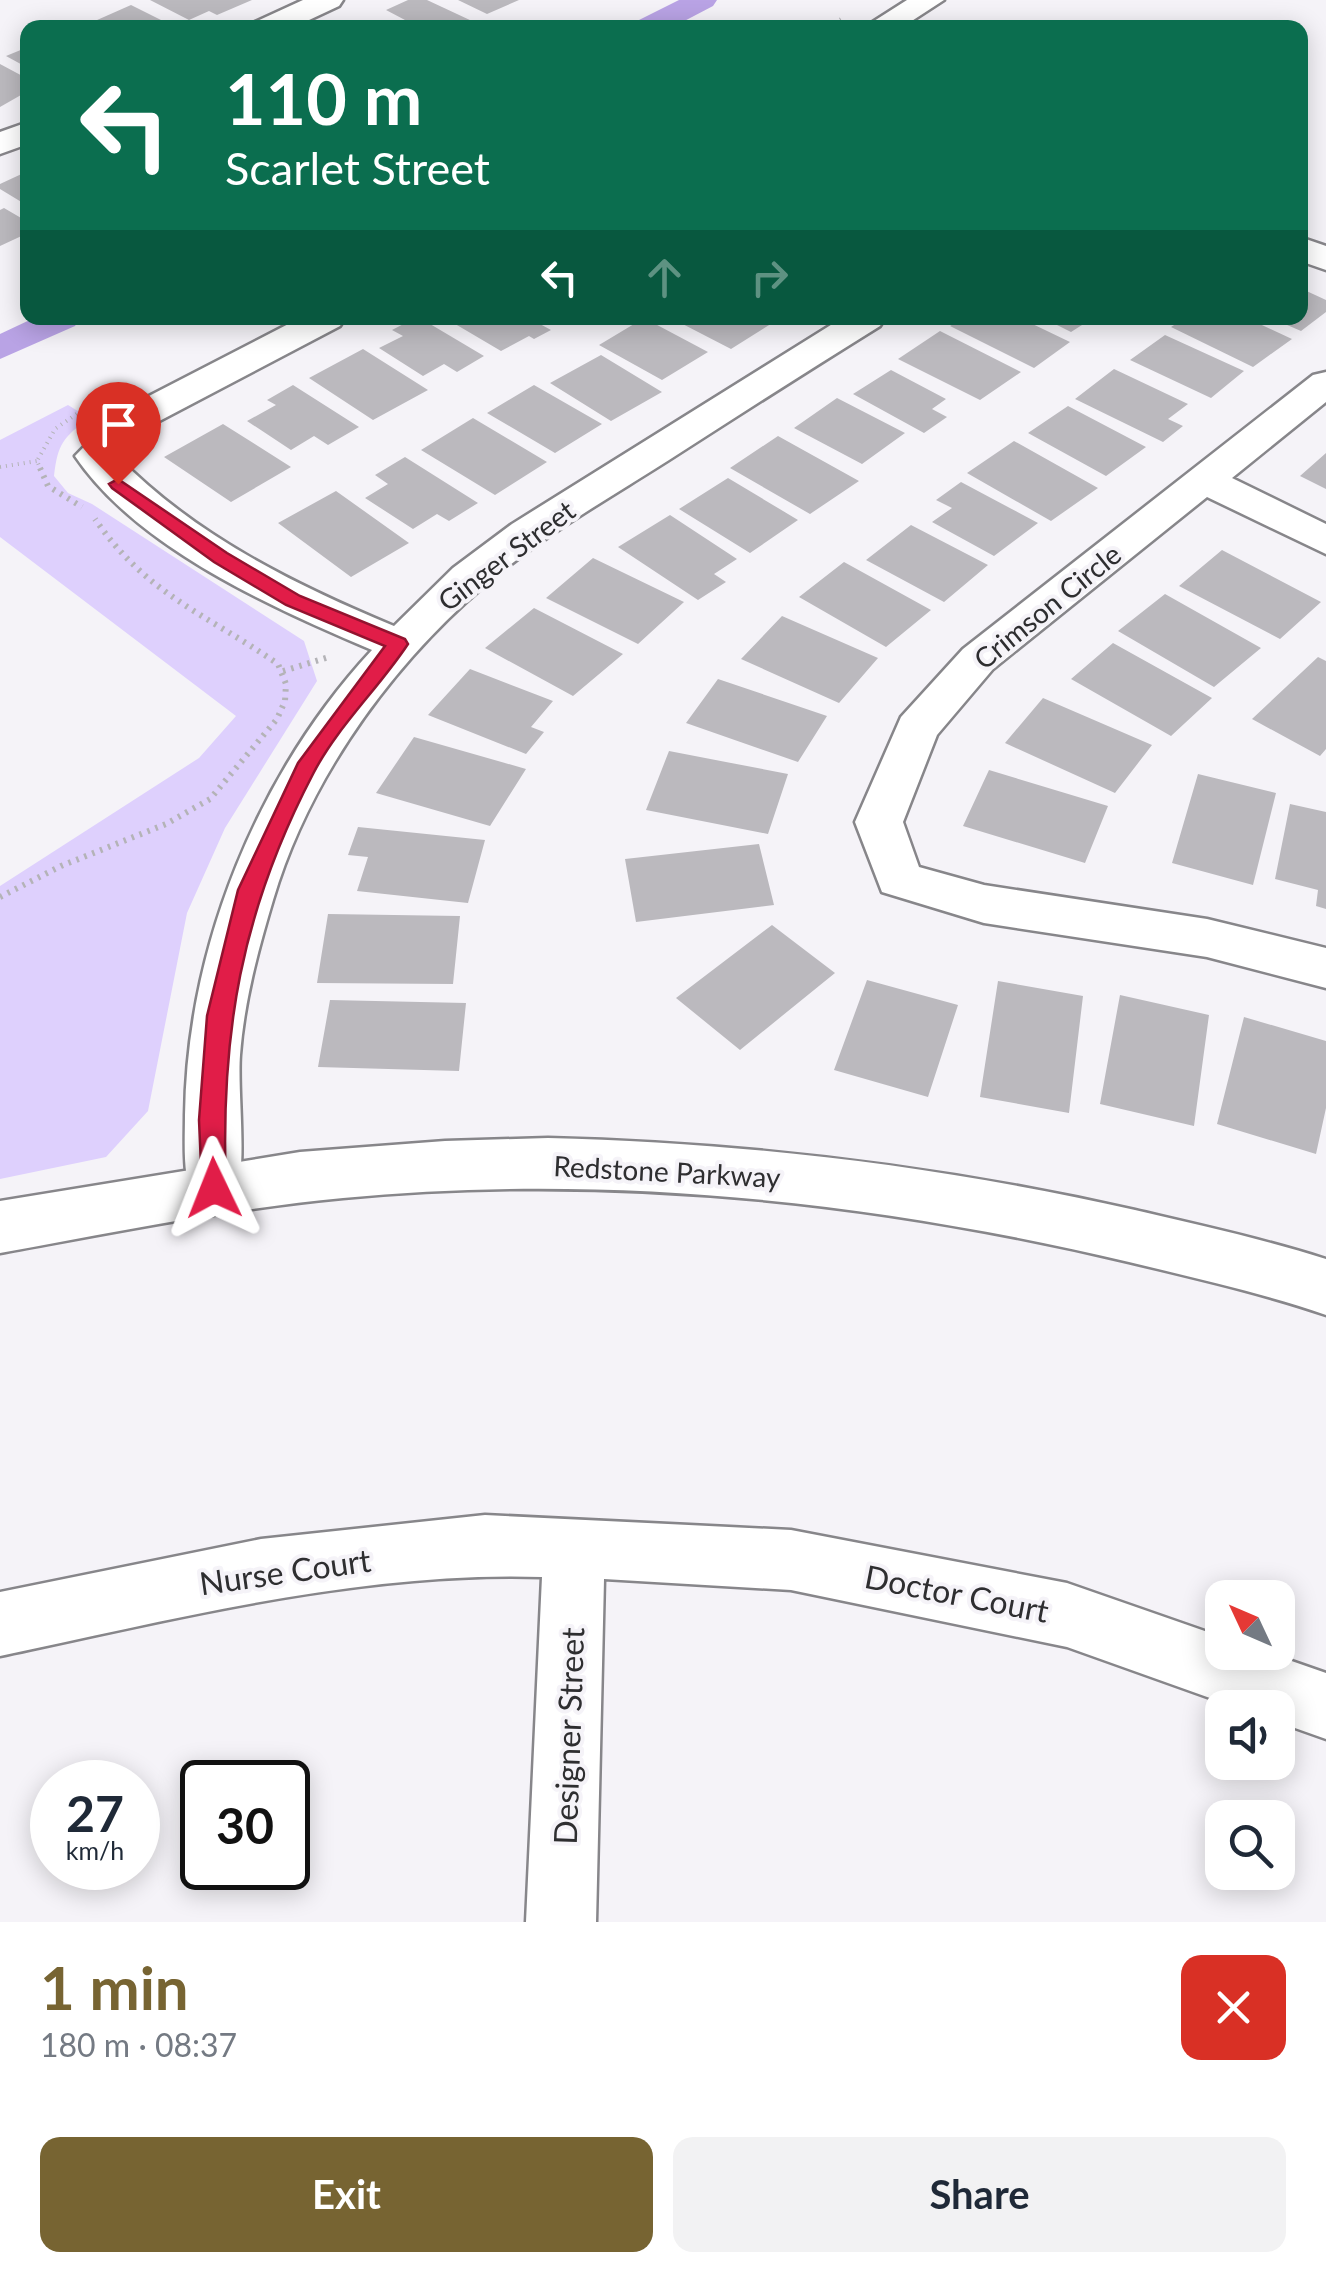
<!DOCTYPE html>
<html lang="en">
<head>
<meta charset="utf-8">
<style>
  body { margin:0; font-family:Lato,sans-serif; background:#f2f2f3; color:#1f2937; height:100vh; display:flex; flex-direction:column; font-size:38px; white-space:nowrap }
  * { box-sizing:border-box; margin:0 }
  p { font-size:32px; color:#747a83 }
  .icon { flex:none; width:55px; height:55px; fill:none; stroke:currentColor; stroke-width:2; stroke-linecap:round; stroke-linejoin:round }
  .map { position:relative; height:1922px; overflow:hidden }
  .panel { display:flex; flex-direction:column; background:#fff; flex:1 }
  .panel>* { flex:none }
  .guide { position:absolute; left:20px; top:20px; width:1288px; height:305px; border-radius:20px; box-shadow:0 5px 25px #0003; background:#0b6e4f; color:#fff; overflow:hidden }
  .needle { width:65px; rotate:314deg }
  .fabs { position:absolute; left:1205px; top:1580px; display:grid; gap:20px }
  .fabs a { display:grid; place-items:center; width:90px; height:90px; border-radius:20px; background:#fff; box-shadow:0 5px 25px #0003; font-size:50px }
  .speed { position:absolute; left:30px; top:1760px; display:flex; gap:20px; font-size:50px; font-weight:700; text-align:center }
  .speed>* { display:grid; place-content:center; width:130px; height:130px; border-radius:50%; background:#fff; box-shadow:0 5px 25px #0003; line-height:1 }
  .speed small { font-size:25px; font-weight:400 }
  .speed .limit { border:5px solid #111; border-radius:15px; background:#fff; color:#111 }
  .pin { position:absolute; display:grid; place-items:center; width:85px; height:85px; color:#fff; margin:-102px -42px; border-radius:50% 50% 50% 0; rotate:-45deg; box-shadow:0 0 10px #0007 }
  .pin .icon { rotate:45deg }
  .me { position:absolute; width:110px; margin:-55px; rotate:358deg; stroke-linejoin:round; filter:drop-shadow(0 0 8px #0008) }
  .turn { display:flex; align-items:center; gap:35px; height:210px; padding:0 40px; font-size:45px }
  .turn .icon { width:130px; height:130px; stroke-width:2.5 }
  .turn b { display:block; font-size:70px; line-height:85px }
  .lanes { display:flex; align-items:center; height:95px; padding:0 40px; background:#0003; justify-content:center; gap:50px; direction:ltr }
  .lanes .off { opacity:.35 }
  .round { display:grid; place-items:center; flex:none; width:105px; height:105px; border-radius:20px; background:#f2f2f3 }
  .overview { display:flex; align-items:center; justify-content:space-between; height:170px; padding:0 40px }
  h1 { font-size:60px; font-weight:700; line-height:75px; color:#776432 }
  .primary-button { display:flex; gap:20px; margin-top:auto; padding:20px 40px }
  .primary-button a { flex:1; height:115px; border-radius:20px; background:#776432; color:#fff; font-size:40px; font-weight:700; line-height:115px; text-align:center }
  .primary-button a+a { background:#f2f2f3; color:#1f2937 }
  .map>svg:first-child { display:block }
</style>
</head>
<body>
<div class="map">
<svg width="1326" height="1922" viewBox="0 0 1326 1922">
  <rect width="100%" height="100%" fill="#f5f3f8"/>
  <path fill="#ded0fd" d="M68 405 89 418C63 438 58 443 54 476L68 493 92 504 304 641 317 681 225 828 187 913 148 1111 106 1157 0 1179V886L199 758 236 716 0 537V440Z"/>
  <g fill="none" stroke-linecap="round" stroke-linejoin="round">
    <path fill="#b9a3e5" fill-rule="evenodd" d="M679 0H717L713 6 671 28H631L635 22Z
      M34 318H80L75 326 0 359V334Z"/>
  </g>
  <path fill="#bbb9be" d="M150 0H252L217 15 209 11 189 20Z
    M408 0H427L472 21 458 28H389L405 20 386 10Z
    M458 0H519L487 14Z
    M131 5 177 28H79Z
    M28 47V68L6 56Z
    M0 64 28 79V91L0 107Z
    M28 171V206L0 189V184Z
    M4 208 28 222V233L0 246V210Z
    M1300 288 1326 300V312L1301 331 1271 318H1300Z
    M415 318H420L484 356 457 372 444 364 423 376 379 348 403 336 392 330Z
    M445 318H529L551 330 534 339 529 336 501 351Z
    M644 318 708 352 662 380 599 345Z
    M671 318H771L777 320 731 349Z
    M963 318H1020L1070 342 1034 368 950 326Z
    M1043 318H1093L1071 332Z
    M1185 318H1247L1292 339 1253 367 1171 327Z
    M940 331 1021 372 980 400 898 359Z
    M1165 335 1244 371 1211 398 1130 360Z
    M363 349 428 390 373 420 309 378Z
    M601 355 662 392 611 421 550 383Z
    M1114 369 1188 404 1168 419 1183 426 1163 442 1075 399Z
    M891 370 946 399 932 409 947 417 924 433 853 394Z
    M293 385 359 427 328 445 314 436 291 450 247 421 276 405 267 400Z
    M534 385 602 424 555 453 487 413Z
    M837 398 905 433 862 464 794 428Z
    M1068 406 1146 447 1106 476 1028 433Z
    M473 418 547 462 495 495 421 450Z
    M223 424 291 467 231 502 164 457Z
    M778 436 859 481 810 514 730 468Z
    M1014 441 1098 488 1051 521 967 473Z
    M1326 453V489L1300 476Z
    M405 457 478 503 449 521 437 514 413 529 365 498 388 484 375 475Z
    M728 478 798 520 750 553 679 509Z
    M961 482 1038 523 994 556 932 522 952 508 936 500Z
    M336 491 409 543 351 577 278 523Z
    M670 515 737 559 714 574 726 582 698 600 618 547Z
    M911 525 988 565 944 602 866 560Z
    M1222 550 1321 602 1280 639 1179 586Z
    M593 558 684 602 638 644 546 598Z
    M844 562 931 610 886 647 799 597Z
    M1165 594 1261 648 1214 687 1118 631Z
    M534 608 623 654 573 696 485 648Z
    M782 616 878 658 839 703 741 659Z
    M1113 643 1212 698 1171 736 1071 679Z
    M1318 657 1326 661V749L1320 756 1252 719Z
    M470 669 553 701 531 727 544 732 526 754 428 715Z
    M718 679 827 716 798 762 686 723Z
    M1043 698 1152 745 1115 793 1005 743Z
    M414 737 526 769 490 826 376 793Z
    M669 751 788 774 768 834 646 810Z
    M989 770 1108 806 1085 863 963 826Z
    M1198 774 1276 793 1253 885 1172 863Z
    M1290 804 1326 812V909L1316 906 1318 890 1275 879Z
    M358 827 485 840 468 903 357 891 368 857 348 855Z
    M759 844 774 905 636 922 625 859Z
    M328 914 460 916 453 984 317 983Z
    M772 925 835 973 740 1050 676 998Z
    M867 980 958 1005 928 1097 834 1070Z
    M998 981 1083 996 1069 1113 980 1097Z
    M1120 995 1209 1015 1194 1126 1100 1104Z
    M330 1000 466 1003 459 1071 318 1067Z
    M1244 1017 1326 1041V1108L1316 1154 1217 1124Z"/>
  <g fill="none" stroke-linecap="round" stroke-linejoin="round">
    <defs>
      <path id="minor" d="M303 0H343L339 6 292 28H251L255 22Z
        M907 0H944L901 28H863Z
        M28 122V144L0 154V132Z
        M1300 237 1326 246V270L1300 261Z
        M300 318H345L340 326 146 428 117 456C194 535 293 584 394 626L453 568 512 524 842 318H885L880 326C809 370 739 415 669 460 614 495 556 528 505 569 401 651 311 772 273 900 258 950 244 1002 240 1055 237 1096 249 1172 233 1204L214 1211 195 1204C182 1178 185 1144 185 1115 187 947 258 773 372 650 272 607 138 549 75 456L118 412Z
        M1326 372V402L1232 478 1326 524V554L1207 497 993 669 937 735 903 822 919 867 984 885 1207 919 1326 948V988L1207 957 984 923 882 892 855 822 901 717 963 649 1313 375Z
        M485 1515 791 1530 1067 1583 1222 1637V1652H1266L1326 1673V1739L1278 1722V1708H1238L1067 1647 791 1590 604 1579 596 1922H526L542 1577C362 1571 175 1619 0 1656V1592L261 1539Z"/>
      <path id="tertiary" d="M548 1138C747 1143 941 1166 1135 1210 1199 1225 1263 1239 1326 1259V1315C1262 1293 1195 1278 1129 1262 872 1201 607 1173 343 1198 228 1209 114 1232 0 1253V1201L300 1152 445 1141Z"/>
    </defs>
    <use href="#minor" stroke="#87868a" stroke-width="5"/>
    <use href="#tertiary" stroke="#87868a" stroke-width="5"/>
    <path stroke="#b4b3b7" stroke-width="4" stroke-dasharray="1 5" stroke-linecap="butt" d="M824 28 845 17
      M0 467 37 461
      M41 470 37 461 55 429 85 408"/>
    <path stroke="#b4b3b7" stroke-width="6" stroke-dasharray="2.5 6" stroke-linecap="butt" d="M40 468 48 486 82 507
      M283 671 329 657
      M0 897 61 866 166 824 210 799 277 719 285 701 286 684 278 664C206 614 147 595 95 519"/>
    <use href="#minor" fill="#fff" fill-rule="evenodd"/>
    <use href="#tertiary" fill="#fff" fill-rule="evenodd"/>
  </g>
  <path fill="#e11d48" stroke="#92132f" stroke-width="2.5" d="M118 479 227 553 300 596 405 639 408 644C379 688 337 727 313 774 241 912 220 1034 226 1188L223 1195 214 1199 205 1195 202 1188 199 1120 207 1016 238 890 298 763 385 646 286 605 214 562 112 488 109 484Z"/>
  <g text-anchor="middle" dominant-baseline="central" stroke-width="8" stroke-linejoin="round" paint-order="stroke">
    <g font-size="28" fill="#2e2e30" stroke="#f5f3f8">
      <text transform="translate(506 555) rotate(-37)">Ginger Street</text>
      <text transform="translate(1047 606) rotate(-39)">Crimson Circle</text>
      <text transform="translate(667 1171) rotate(3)">Redstone Parkway</text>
    </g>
    <g font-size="32" fill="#2e2e30" stroke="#f5f3f8">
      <text transform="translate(285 1571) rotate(-8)">Nurse Court</text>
      <text transform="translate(957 1593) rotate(11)">Doctor Court</text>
      <text transform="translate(568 1736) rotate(-88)">Designer Street</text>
    </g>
  </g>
</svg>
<div class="fabs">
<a><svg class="needle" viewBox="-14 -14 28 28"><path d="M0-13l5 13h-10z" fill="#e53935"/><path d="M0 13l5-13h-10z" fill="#747a83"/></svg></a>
<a><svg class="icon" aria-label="sound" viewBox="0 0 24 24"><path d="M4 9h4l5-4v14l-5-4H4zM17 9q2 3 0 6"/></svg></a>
<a><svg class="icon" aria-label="search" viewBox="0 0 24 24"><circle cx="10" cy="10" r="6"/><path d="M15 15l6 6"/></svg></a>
</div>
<div class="speed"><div>27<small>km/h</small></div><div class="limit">30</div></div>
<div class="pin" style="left:118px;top:484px;background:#d93025"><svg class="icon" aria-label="arrive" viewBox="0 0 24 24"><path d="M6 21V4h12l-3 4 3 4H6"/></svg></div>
<svg class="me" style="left:214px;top:1188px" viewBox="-20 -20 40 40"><path d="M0-17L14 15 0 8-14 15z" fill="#e11d48" stroke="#fff" stroke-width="4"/></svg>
<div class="guide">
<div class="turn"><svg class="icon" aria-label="left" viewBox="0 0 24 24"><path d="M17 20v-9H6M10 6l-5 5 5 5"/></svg><div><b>110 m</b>Scarlet Street</div></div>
<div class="lanes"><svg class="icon" aria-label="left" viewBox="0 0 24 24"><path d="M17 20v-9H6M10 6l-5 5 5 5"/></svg><svg class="icon off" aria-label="ahead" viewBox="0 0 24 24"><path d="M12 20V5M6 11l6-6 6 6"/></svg><svg class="icon off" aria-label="right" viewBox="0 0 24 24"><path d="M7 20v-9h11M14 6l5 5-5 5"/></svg></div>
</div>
</div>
<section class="panel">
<div class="overview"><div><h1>1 min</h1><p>180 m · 08:37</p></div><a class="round" style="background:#d93025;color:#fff"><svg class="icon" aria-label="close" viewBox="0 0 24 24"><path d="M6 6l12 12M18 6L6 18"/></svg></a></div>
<div class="primary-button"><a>Exit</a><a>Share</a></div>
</section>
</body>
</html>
